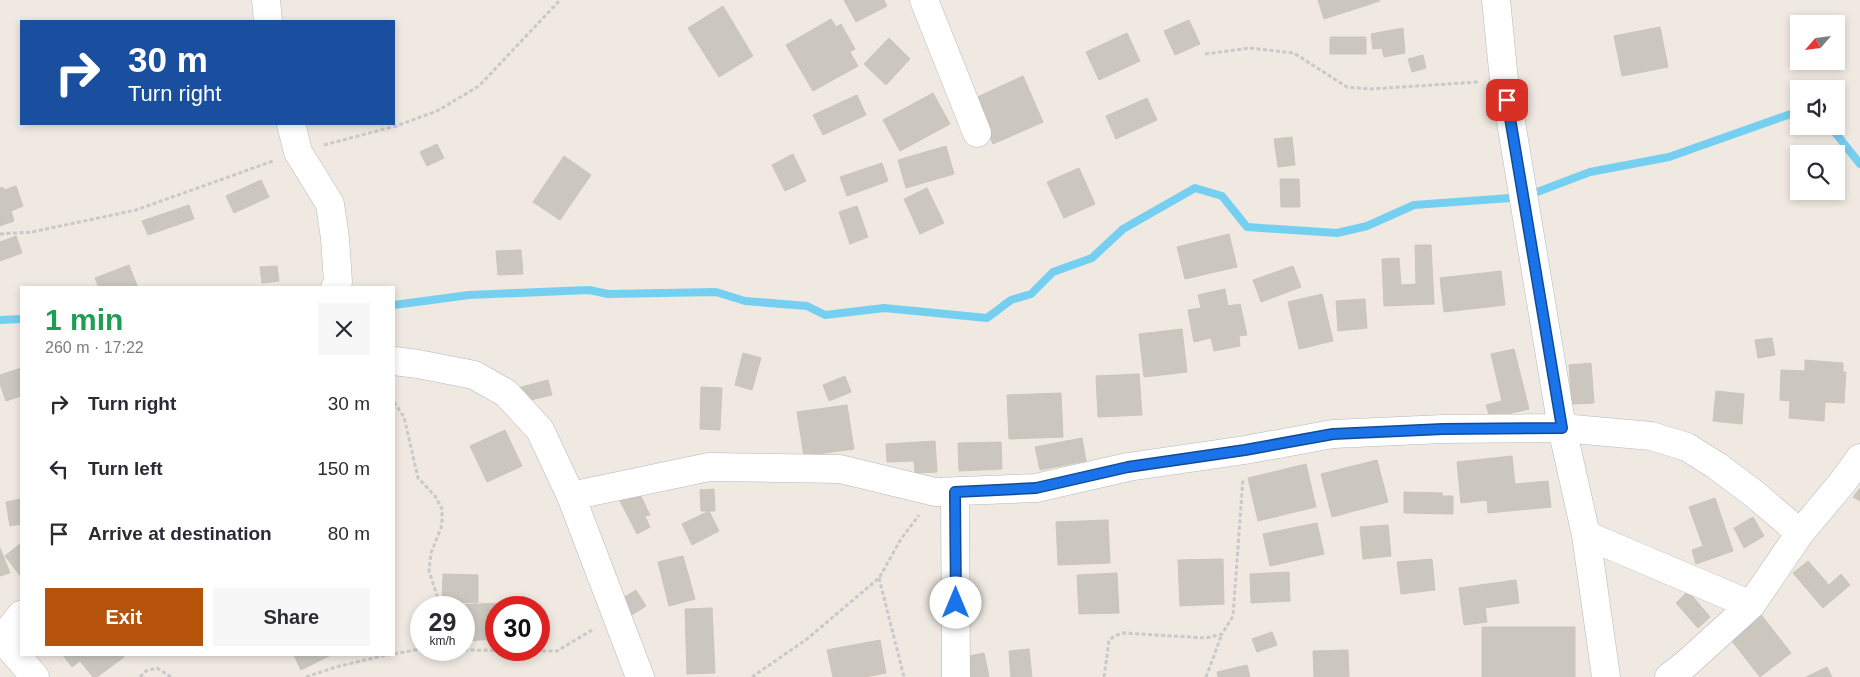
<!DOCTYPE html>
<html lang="en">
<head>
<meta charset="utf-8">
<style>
  body { margin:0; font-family:Arial,sans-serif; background:#f7f7f7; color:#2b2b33; height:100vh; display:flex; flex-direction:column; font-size:19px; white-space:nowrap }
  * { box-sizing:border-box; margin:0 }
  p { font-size:16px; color:#7c7c81 }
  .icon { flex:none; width:28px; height:28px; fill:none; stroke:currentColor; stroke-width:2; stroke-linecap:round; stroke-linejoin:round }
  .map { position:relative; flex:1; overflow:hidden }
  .side { position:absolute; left:20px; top:286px; width:375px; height:370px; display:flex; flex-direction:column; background:#fff; border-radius:0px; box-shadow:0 2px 8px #0003 }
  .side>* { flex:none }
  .top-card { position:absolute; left:20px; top:20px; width:375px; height:105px; border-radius:0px; box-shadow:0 2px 8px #0003; background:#1a4fa0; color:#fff; overflow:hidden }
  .needle { width:32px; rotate:242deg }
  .fabs { position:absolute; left:1790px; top:15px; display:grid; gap:10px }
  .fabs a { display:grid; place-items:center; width:55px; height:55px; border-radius:0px; background:#fff; box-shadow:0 2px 8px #0003; font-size:25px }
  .speed { position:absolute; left:410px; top:596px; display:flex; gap:10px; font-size:25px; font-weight:700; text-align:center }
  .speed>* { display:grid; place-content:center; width:65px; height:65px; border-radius:50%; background:#fff; box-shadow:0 2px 8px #0003; line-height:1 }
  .speed small { font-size:12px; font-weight:400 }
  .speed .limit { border:8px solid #d22; background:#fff; color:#111 }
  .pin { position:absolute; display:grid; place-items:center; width:42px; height:42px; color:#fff; margin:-21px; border-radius:10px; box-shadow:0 2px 8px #0006 }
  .me { position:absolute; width:55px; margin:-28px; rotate:0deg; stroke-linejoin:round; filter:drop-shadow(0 0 4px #0008) }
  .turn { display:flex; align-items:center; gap:18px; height:105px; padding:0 25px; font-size:22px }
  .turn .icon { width:65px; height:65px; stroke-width:2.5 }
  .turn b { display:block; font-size:35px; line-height:42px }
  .round { display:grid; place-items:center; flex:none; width:52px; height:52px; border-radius:0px; background:#f7f7f7 }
  .overview { display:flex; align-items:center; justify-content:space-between; height:85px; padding:0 25px }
  h1 { font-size:30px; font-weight:800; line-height:38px; color:#1e9e55 }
  .button { display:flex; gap:10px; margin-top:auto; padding:10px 25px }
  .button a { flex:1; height:58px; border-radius:0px; background:#b45309; color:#fff; font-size:20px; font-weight:800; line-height:58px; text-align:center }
  .button a+a { background:#f7f7f7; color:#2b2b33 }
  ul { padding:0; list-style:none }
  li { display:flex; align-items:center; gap:15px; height:65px; padding:0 25px }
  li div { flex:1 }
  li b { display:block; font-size:19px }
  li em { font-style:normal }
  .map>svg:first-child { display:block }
</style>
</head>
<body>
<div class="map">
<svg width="1860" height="677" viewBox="0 0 1860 677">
  <rect width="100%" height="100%" fill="#efe9e1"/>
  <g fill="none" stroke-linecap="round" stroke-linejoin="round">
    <path stroke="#75cff0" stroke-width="8" d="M1830 126 1860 164
      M394 305 469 295 589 290 608 294 716 292 745 301 807 306 825 315 884 308 987 318 1011 300 1031 294 1053 272 1092 258 1123 229 1195 188 1222 196 1247 227 1337 233 1367 226 1414 205 1524 197 1590 172 1669 157 1799 111
      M0 320 21 319"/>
  </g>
  <path fill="#cbc7bf" stroke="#cbc5ba" d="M844 0H884L887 6 856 22Z
    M1318 0H1379L1380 1 1324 19Z
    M723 6 753 56 719 77 688 28Z
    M831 19 836 27 841 24 855 49 850 52 858 66 813 91 786 45Z
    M1189 20 1200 44 1175 55 1164 31Z
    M1660 27 1668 67 1622 76 1614 36Z
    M1403 28 1405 53 1384 57 1382 48 1373 49 1371 34Z
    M1127 33 1140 61 1099 80 1086 52Z
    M1330 37H1366V54H1330Z
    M889 38 910 59 886 85 864 64Z
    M1423 55 1426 68 1412 72 1408 59Z
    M1023 76 1043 122 993 144 973 99Z
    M933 93 950 124 900 151 883 120Z
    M857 95 866 115 823 135 813 115Z
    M1147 98 1157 120 1116 139 1106 116Z
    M1292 137 1295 165 1278 167 1274 139Z
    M437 144 444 158 427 166 420 152Z
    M946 146 954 174 906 188 898 160Z
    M793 154 806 181 785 191 772 165Z
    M564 156 591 175 560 220 533 202Z
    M882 163 888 181 847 196 840 177Z
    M1079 168 1095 204 1064 218 1047 182Z
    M1280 179H1299L1300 207H1281Z
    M261 180 269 197 234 213 226 196Z
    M16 186 23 206 11 211 14 221 0 226V188L3 187 4 190Z
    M927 188 944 223 920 234 904 199Z
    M189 205 194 219 148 235 142 221Z
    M857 206 868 237 850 244 839 212Z
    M1229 234 1237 267 1185 279 1177 247Z
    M16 236 22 253 0 261V242Z
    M1415 245H1431L1434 304 1384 306 1382 259 1399 258 1401 285 1416 284Z
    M521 250 523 274 498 275 496 251Z
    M129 265 138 288H99L95 278Z
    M277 266 279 281 262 283 260 267Z
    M1293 266 1301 287 1261 302 1253 280Z
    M1501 271 1505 305 1444 312 1440 278Z
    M1225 289 1228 306 1240 304 1247 335 1239 336 1240 346 1214 351 1211 338 1194 342 1188 310 1201 308 1198 295Z
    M1322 294 1333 341 1299 349 1288 302Z
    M1365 299 1367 328 1338 331 1336 301Z
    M1182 329 1187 372 1144 377 1139 334Z
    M1772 338 1775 355 1758 358 1755 340Z
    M1514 349 1529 409 1490 418 1486 405 1502 401 1491 354Z
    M743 353 761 358 752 390 735 385Z
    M1805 360 1843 363V372H1846L1844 403 1825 402 1824 421 1789 418 1790 401 1780 400 1781 370 1805 371Z
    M1591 363 1594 403 1572 404 1569 365Z
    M21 368V396L6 401 0 384V375Z
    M1139 374 1142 415 1098 417 1096 376Z
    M845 376 851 392 829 401 823 385Z
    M548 380 552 395 522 402 518 388Z
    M701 387 722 388 720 430 700 429Z
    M1716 391 1744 394 1742 424 1713 421Z
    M1061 393 1063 437 1009 439 1007 395Z
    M847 405 854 449 804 456 797 412Z
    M505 430 522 466 487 482 470 446Z
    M1082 438 1086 461 1040 470 1035 447Z
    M935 441 937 472 915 473 914 461 887 462 886 444Z
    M1001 442 1002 469 959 471 958 443Z
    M1512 456 1515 484 1548 481 1551 507 1488 513 1487 500 1461 503 1457 462Z
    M1377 460 1388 502 1332 517 1321 474Z
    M1306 464 1316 507 1258 521 1248 478Z
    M1860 488V501L1853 497Z
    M714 489 715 511H701L700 490Z
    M638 490 650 515 645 516 650 527 637 534 619 499Z
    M1404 492 1442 493V496H1453V514L1404 513Z
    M1715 498 1733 551 1696 564 1692 550 1703 546 1689 507Z
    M21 499V524L10 526 6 502Z
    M709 511 719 531 692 545 682 524Z
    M1753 517 1764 536 1744 548 1734 528Z
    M1108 520 1110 563 1058 565 1056 522Z
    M1317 523 1324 554 1270 566 1263 534Z
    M1388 525 1391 556 1363 559 1360 527Z
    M21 543V577L5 556Z
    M0 548 10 573 0 576Z
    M683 556 695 599 669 606 658 562Z
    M1223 559 1224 604 1180 606 1178 560Z
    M1432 559 1435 590 1401 594 1397 562Z
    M1808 561 1829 585 1841 574 1850 585 1823 608 1793 573Z
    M1289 572 1290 601 1251 603 1250 574Z
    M1117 573 1119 613 1079 614 1077 575Z
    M443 574 478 575V603L442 602Z
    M1516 580 1519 603 1485 608 1487 622 1464 625 1459 588Z
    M636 590 646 606 630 616 620 600Z
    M1688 591 1710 617 1698 628 1676 603Z
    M501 603V608H496V639L464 641V608H459V605Z
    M712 608 715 673 687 674 685 609Z
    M1759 612 1791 653 1760 677 1728 636Z
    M1482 627H1575V677H1482Z
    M1272 632 1277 645 1257 652 1252 639Z
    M880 640 886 673 865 677H833L827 650Z
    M1029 649 1032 677H1011L1009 651Z
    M1348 650 1349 677H1314L1313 651Z
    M984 653 989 677H969L964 657Z
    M63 655H122L124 657 97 677H93L80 661 72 667Z
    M294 655H331L301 670Z
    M1247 665 1250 677H1218L1217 672Z
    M1827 667 1832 677H1806Z"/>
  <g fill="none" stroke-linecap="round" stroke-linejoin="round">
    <defs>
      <path id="minor" d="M266 0 268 21
        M924 0 977 133
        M1496 0 1504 80 1562 428 1586 535 1606 677
        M291 124 298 152 330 204 335 238 338 282 335 288
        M394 361 418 364 474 375 506 393 540 430 571 496 640 677
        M955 492 956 677
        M571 496 709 467 840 469 935 492 1036 488 1128 467 1245 450 1333 434 1443 429 1562 428 1651 436 1687 447 1717 466 1753 493 1800 533
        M1586 535 1751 605
        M2 639 35 677
        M0 641 21 615
        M1669 677 1686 664 1751 605 1800 533 1842 483 1860 458"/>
    </defs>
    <use href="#minor" stroke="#b4b7c1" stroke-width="29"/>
    <path stroke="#c9c9c9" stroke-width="3" stroke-dasharray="4 2.5" stroke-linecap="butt" d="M1205 54 1250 48 1294 53 1347 87 1370 89 1478 82
      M324 145 396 126 437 111 479 86 560 0
      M0 234 32 232 136 210 273 161
      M394 402 404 417 418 478 435 496 442 509V525L431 553 429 571 441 608
      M879 578 904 677
      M464 650 557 651 592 630
      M394 654 414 650H435
      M140 677 146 671 157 668 171 677
      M306 677 336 667 386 655
      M752 677 807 639 879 578 901 539 919 515
      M1104 677 1109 641 1114 636 1123 633 1206 638 1222 634 1233 616 1243 478
      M1206 677 1222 634"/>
    <use href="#minor" stroke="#fff" stroke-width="28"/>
  </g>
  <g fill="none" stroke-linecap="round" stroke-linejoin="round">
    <defs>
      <path id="route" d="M956 603 955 492 1036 488 1128 467 1245 450 1333 434 1443 429 1562 428 1507 100"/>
    </defs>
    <use href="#route" stroke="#114b97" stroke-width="12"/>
    <use href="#route" stroke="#1a73e8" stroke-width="9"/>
  </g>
</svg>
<div class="fabs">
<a><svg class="needle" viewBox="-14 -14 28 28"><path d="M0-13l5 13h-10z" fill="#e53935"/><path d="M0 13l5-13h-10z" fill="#7c7c81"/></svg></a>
<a><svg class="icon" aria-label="sound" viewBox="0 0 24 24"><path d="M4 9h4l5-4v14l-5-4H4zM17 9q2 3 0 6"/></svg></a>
<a><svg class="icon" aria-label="search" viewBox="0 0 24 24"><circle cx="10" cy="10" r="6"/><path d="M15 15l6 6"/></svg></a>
</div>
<div class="speed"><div>29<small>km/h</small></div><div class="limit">30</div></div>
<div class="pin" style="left:1507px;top:100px;background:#d93025"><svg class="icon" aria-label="arrive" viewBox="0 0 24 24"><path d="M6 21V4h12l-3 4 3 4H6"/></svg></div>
<svg class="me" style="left:956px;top:603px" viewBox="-20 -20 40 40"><circle r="19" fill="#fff"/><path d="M0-13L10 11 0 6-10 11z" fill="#1a73e8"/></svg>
<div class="top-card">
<div class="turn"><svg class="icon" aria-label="right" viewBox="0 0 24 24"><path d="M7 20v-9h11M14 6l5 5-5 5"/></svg><div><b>30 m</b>Turn right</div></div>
</div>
<section class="side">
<div class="overview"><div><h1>1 min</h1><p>260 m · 17:22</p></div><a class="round"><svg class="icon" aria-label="close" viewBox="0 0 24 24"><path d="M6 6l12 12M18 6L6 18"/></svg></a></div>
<ul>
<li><svg class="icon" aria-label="right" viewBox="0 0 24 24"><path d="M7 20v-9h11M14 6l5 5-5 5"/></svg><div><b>Turn right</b></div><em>30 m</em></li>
<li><svg class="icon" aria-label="left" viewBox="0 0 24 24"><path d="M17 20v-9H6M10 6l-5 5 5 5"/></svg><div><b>Turn left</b></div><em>150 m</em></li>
<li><svg class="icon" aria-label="arrive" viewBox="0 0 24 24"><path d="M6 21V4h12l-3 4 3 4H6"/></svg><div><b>Arrive at destination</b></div><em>80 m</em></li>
</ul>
<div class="button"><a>Exit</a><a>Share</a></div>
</section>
</div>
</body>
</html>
